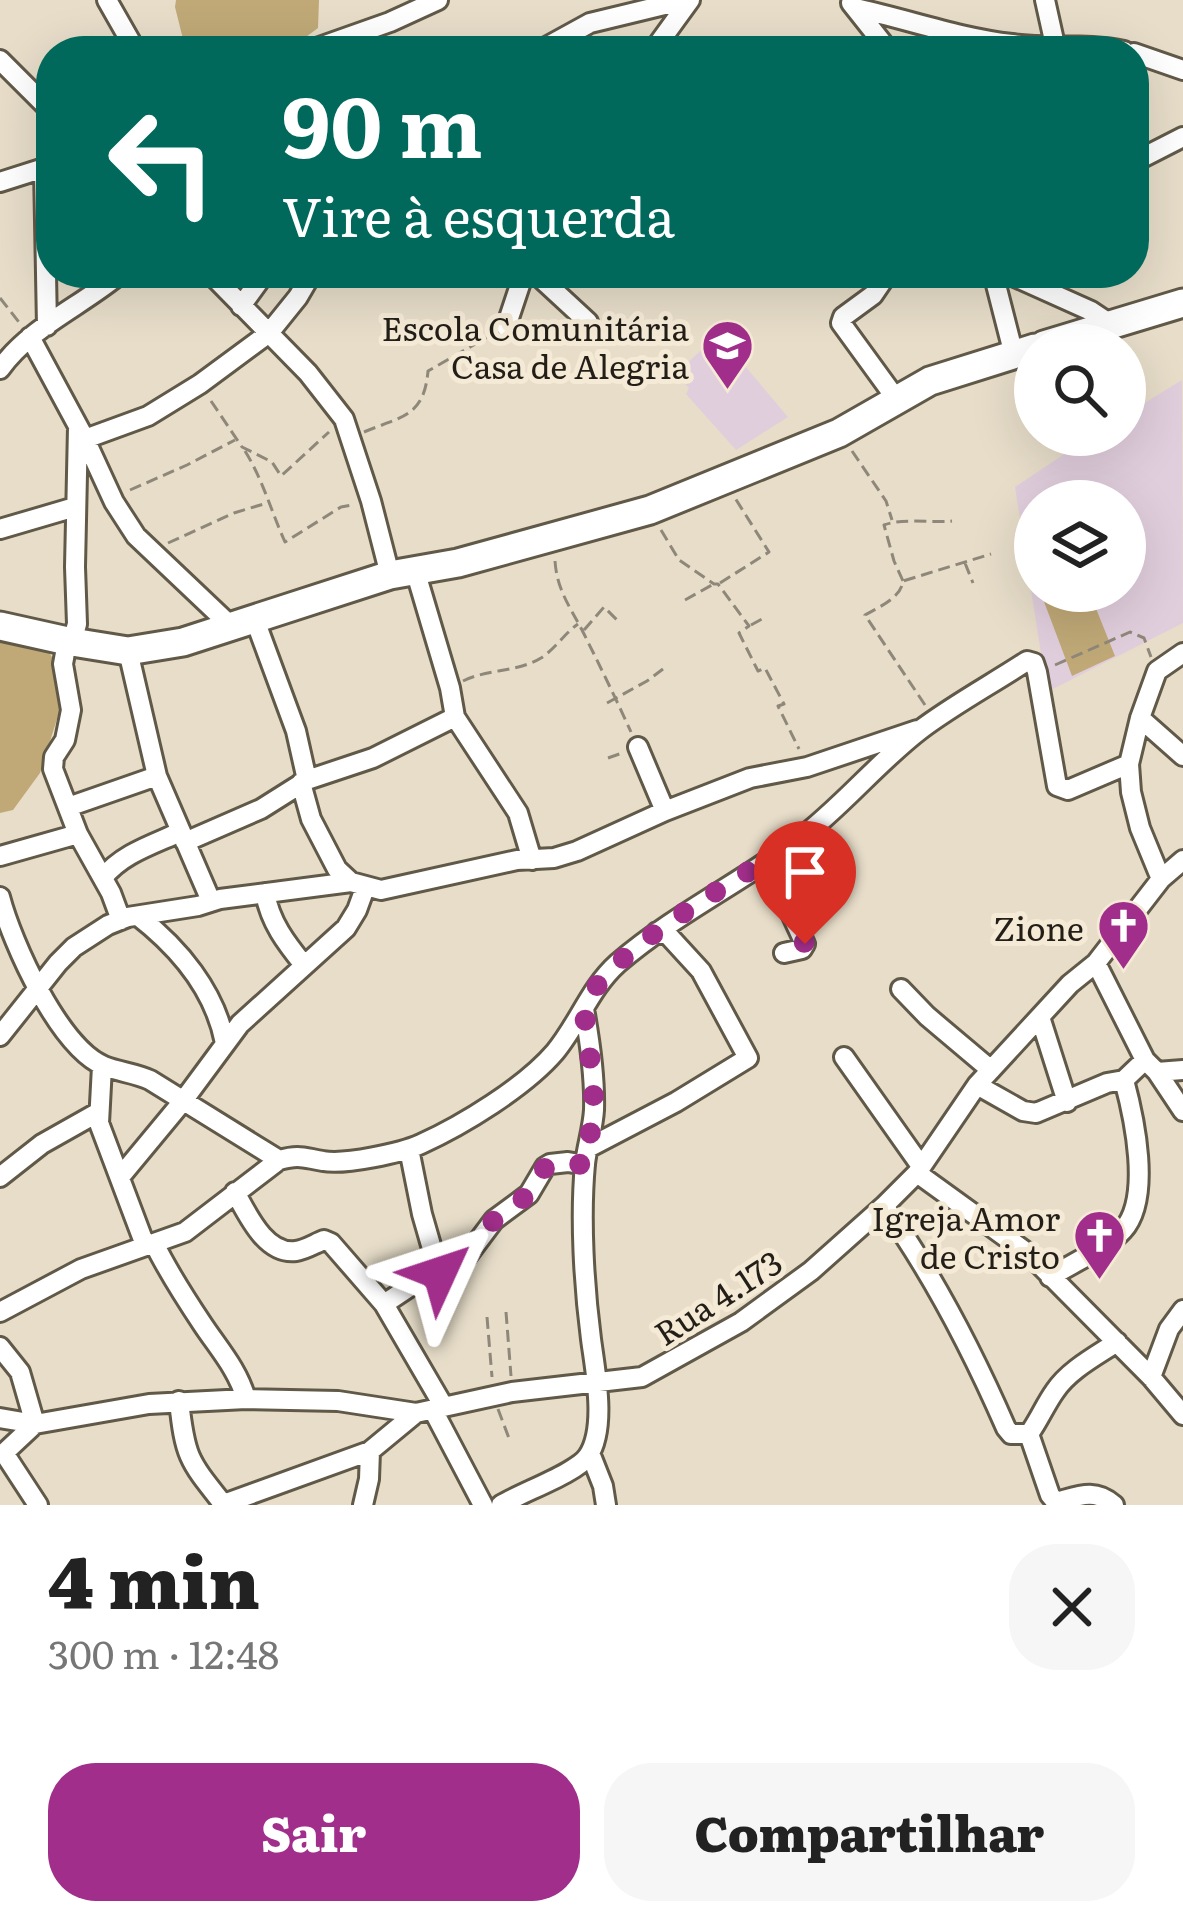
<!DOCTYPE html>
<html lang="pt">
<head>
<meta charset="utf-8">
<style>
  body { margin:0; font-family:Literata,serif; background:#f6f6f6; color:#222; height:100vh; display:flex; flex-direction:column; font-size:45px; white-space:nowrap }
  * { box-sizing:border-box; margin:0 }
  p { font-size:39px; color:#767676 }
  .icon { flex:none; width:66px; height:66px; fill:none; stroke:currentColor; stroke-width:2; stroke-linecap:round; stroke-linejoin:round }
  .map { position:relative; height:1505px; overflow:hidden }
  .details { display:flex; flex-direction:column; background:#fff; flex:1 }
  .details>* { flex:none }
  .top-card { position:absolute; left:36px; top:36px; width:1113px; height:252px; border-radius:48px; box-shadow:0 12px 48px #0002; background:#00695c; color:#fff; overflow:hidden }
  .buttons { position:absolute; left:1014px; top:324px; display:grid; gap:24px }
  .buttons a { display:grid; place-items:center; width:132px; height:132px; border-radius:50%; background:#fff; box-shadow:0 12px 48px #0002; font-size:60px }
  .pin { position:absolute; display:grid; place-items:center; width:102px; height:102px; color:#fff; margin:-123px -51px; border-radius:50% 50% 50% 0; rotate:-45deg; box-shadow:0 0 12px #0007 }
  .pin .icon { rotate:45deg }
  .me { position:absolute; width:132px; margin:-66px; rotate:48deg; stroke-linejoin:round; filter:drop-shadow(0 0 9px #0008) }
  .turn { display:flex; align-items:center; gap:42px; height:252px; padding:0 48px; font-size:54px }
  .turn .icon { width:156px; height:156px; stroke-width:2.5 }
  .turn b { display:block; font-size:84px; line-height:102px }
  .round { display:grid; place-items:center; flex:none; width:126px; height:126px; border-radius:48px; background:#f6f6f6 }
  .headline { display:flex; align-items:center; justify-content:space-between; height:204px; padding:0 48px }
  h1 { font-size:72px; font-weight:800; line-height:90px }
  .button { display:flex; gap:24px; margin-top:auto; padding:24px 48px }
  .button a { flex:1; height:138px; border-radius:48px; background:#a02e8a; color:#fff; font-size:48px; font-weight:800; line-height:138px; text-align:center }
  .button a+a { background:#f6f6f6; color:#222 }
  .map>svg:first-child { display:block }
</style>
</head>
<body>
<div class="map">
<svg width="1183" height="1505" viewBox="0 0 1183 1505">
  <rect width="100%" height="100%" fill="#e7ddc9"/>
  <path fill="#e1cedd" fill-rule="evenodd" d="M718 334 788 417 736 450 686 394 689 388 676 374Z
    M1182 380 1183 623 1047 692 1015 487 1093 435H1125V415ZM1035 501H1125V591H1035Z"/>
  <path fill="#c0a977" d="M176 0H319L318 28 287 51H186L175 7Z
    M1040 591H1089L1115 656 1072 676Z
    M0 628 39 637 65 677 63 700 40 773 13 810 0 813Z"/>
  <g fill="none" stroke-linecap="round" stroke-linejoin="round">
    <defs>
      <path id="street" d="M107 0 136 51
        M1045 0 1055 45
        M851 3 889 51
        M855 8C907 19 958 38 1012 44 1049 49 1087 43 1124 51
        M308 51 390 22 438 0
        M539 51 590 23 685 0
        M653 51 690 0
        M1134 53 1183 70
        M0 60 51 111
        M1134 162 1183 137
        M0 182 44 168
        M210 273 308 373 344 419 371 501 390 575
        M535 273 588 322
        M888 273 873 295 843 317 841 323 897 400
        M993 273 1014 355
        M1006 273 1091 311 1112 325
        M241 306 265 273
        M47 326 44 168 51 163
        M506 327 524 273
        M30 337 85 439 114 502 136 536 232 627
        M0 369C30 327 82 306 121 273
        M78 427 75 567 77 624 72 642 65 653 63 664 71 710 65 740 54 757 53 769 78 834 111 893 121 920
        M85 439 148 416 200 384 269 333 298 297 312 273
        M0 529 75 507
        M415 570 450 688 455 717 518 813 532 860
        M255 620 296 731 307 780
        M128 651 157 776 211 901
        M1140 718 1183 756
        M638 747 665 811
        M301 783 311 819 337 869 351 882 381 890 517 860 554 858 577 851 665 811 750 778 807 767 917 730
        M68 807 157 776
        M185 842 261 809 307 780 373 758 455 717
        M0 856 78 834
        M767 861 805 944 802 949 784 953
        M103 878C121 854 154 844 180 832
        M1161 879 1140 828 1131 792 1129 764 1140 718 1157 671 1183 653
        M265 893C270 922 286 943 304 965
        M0 897C12 943 59 1047 104 1066 119 1072 135 1073 150 1080L279 1160
        M138 916C179 948 215 991 225 1043
        M1096 963 1145 1060 1157 1072 1183 1111
        M901 989 927 1016 991 1070
        M1040 1017 1067 1102
        M0 1036 58 963 74 947 108 925 128 917 198 906 220 899 351 882
        M844 1057 921 1166
        M102 1066 99 1123 145 1245
        M1157 1072 1183 1070
        M977 1085 1023 1111 1036 1113 1107 1083 1124 1080
        M588 1148 676 1102 748 1058 701 971 668 935 657 932
        M409 1149 422 1214 439 1273
        M917 1173 1029 1254 1151 1377 1183 1415
        M0 1177 42 1144 97 1113
        M120 1177 183 1101 240 1024 346 928 357 910 365 888
        M235 1192C247 1213 265 1255 296 1251 305 1250 316 1243 324 1240L331 1243 384 1304 444 1407
        M884 1206C934 1276 972 1350 1006 1428L1011 1434H1029L1050 1495 1055 1501H1060C1081 1495 1096 1489 1114 1505
        M154 1243C168 1272 185 1298 203 1325 219 1349 238 1370 246 1399
        M1050 1277C1071 1264 1108 1247 1123 1230 1152 1198 1134 1117 1124 1080L1145 1060
        M384 1304 417 1282 464 1260 494 1220 529 1194 545 1167 550 1164 568 1162 585 1165
        M0 1312 81 1269 185 1232 279 1160C300 1154 304 1158 323 1161 345 1165 401 1153 421 1144 463 1125 525 1087 555 1052 579 1023 590 988 618 963 674 915 740 883 798 840 842 807 877 763 920 730 953 705 992 684 1027 661L1034 663 1037 672 1057 786 1068 790 1129 764
        M0 1347 20 1372 35 1424
        M1151 1377 1169 1329 1183 1310
        M179 1401C185 1458 189 1461 224 1505
        M433 1410 483 1505
        M0 1418 35 1424 149 1404 246 1399 338 1401 416 1413
        M35 1424 4 1453 38 1505
        M1029 1434C1039 1420 1045 1405 1055 1391 1069 1370 1096 1356 1117 1342
        M590 1453 603 1486 606 1505
        M221 1505 370 1451 416 1413 512 1392 642 1377 741 1322 811 1271 884 1206 917 1173 977 1085 1070 984 1096 963 1161 879 1183 860
        M363 1505 369 1479 370 1451
        M501 1505C522 1492 577 1473 588 1456 607 1428 595 1370 591 1339 584 1285 580 1218 585 1164 587 1146 593 1128 594 1110 595 1077 590 1042 584 1009"/>
      <path id="secondary" d="M1044 345 1183 303
        M0 626 72 642 128 651 183 642 390 575 458 563 650 510 839 433 930 381 1035 348"/>
    </defs>
    <use href="#street" stroke="#615948" stroke-width="24"/>
    <use href="#secondary" stroke="#615948" stroke-width="33"/>
    <path stroke="#8f887a" stroke-width="3" stroke-dasharray="12 6" stroke-linecap="butt" d="M0 298 22 326
      M211 401 242 447 272 462 281 476 329 432
      M364 432C402 416 424 417 428 371L491 335
      M245 451C263 480 271 511 285 542L341 507 352 505
      M852 451 886 501 892 520
      M130 490 187 465 235 440
      M661 530 679 560 714 584H718L749 626 739 633 758 671 765 668 784 704 778 706 799 749
      M168 543 234 513 267 503
      M555 561C557 591 571 608 584 634 600 666 616 699 631 732
      M965 563 973 583
      M903 581 894 561 884 525C903 518 931 523 952 521
      M720 583 769 552 735 498
      M685 600 712 585
      M751 625 762 619
      M584 630 604 607 618 621
      M1055 665 1130 632 1144 638 1151 657
      M463 681C487 669 518 672 541 658 555 649 564 634 578 624
      M607 703 647 681 663 669
      M925 705 865 615C879 607 901 598 903 581L991 554
      M608 758 622 753
      M506 1312 511 1376
      M487 1317 492 1377
      M498 1409 510 1441"/>
    <use href="#street" stroke="#fff" stroke-width="18"/>
    <use href="#secondary" stroke="#fff" stroke-width="27"/>
  </g>
  <g fill="none" stroke-linecap="round" stroke-linejoin="round">
    <path stroke="#a02e8a" stroke-width="21" stroke-dasharray="0 37.8" d="M440 1273 464 1260 494 1220 529 1194 538 1184 545 1167 558 1161 585 1165C590 1136 595 1110 593 1081 592 1064 582 1020 586 1006 599 959 724 887 767 860L805 944"/>
  </g>
  <defs>
    <symbol id="school-pin" viewBox="-11 -11 22 30"><path d="M0 17L-7.5 6A9.5 9.5 0 1 1 7.5 6Z" fill="#a02e8a" stroke="#f4ead6"/><path d="M0-5L7-2L0 1L-7-2ZM-4 1L0 2.5L4 1V4Q0 6-4 4Z" fill="#fff"/></symbol>
    <symbol id="church-pin" viewBox="-11 -11 22 30"><path d="M0 17L-7.5 6A9.5 9.5 0 1 1 7.5 6Z" fill="#a02e8a" stroke="#f4ead6"/><path d="M-1.2-6h2.4v3.5h3.3v2.4h-3.3V6h-2.4V-.1h-3.3v-2.4h3.3Z" fill="#fff"/></symbol>
  </defs>
  <g fill-rule="evenodd">
    <use href="#school-pin" x="698" y="316" width="59" height="81"/>
    <use href="#church-pin" x="1094" y="896" width="59" height="81"/>
    <use href="#church-pin" x="1070" y="1206" width="59" height="81"/>
  </g>
  <g text-anchor="middle" dominant-baseline="central" stroke-width="10" stroke-linejoin="round" paint-order="stroke">
    <g font-size="33" fill="#231f18" stroke="#f4ead6" text-anchor="end">
      <text x="689" y="326">Escola Comunitária<tspan x="689" dy="38">Casa de Alegria</tspan></text>
      <text x="1084" y="926">Zione</text>
      <text x="1060" y="1216">Igreja Amor<tspan x="1060" dy="38">de Cristo</tspan></text>
    </g>
    <g font-size="33" fill="#231f18" stroke="#f4ead6">
      <text transform="translate(717 1296) rotate(-33)">Rua 4.173</text>
    </g>
  </g>
</svg>
<div class="buttons">
<a><svg class="icon" aria-label="search" viewBox="0 0 24 24"><circle cx="10" cy="10" r="6"/><path d="M15 15l6 6"/></svg></a>
<a><svg class="icon" aria-label="layers" viewBox="0 0 24 24"><path d="M12 4l9 5-9 5-9-5zM3 14l9 5 9-5"/></svg></a>
</div>
<div class="pin" style="left:805px;top:944px;background:#d93025"><svg class="icon" aria-label="arrive" viewBox="0 0 24 24"><path d="M6 21V4h12l-3 4 3 4H6"/></svg></div>
<svg class="me" style="left:440px;top:1273px" viewBox="-20 -20 40 40"><path d="M0-17L14 15 0 8-14 15z" fill="#a02e8a" stroke="#fff" stroke-width="4"/></svg>
<div class="top-card">
<div class="turn"><svg class="icon" aria-label="left" viewBox="0 0 24 24"><path d="M17 20v-9H6M10 6l-5 5 5 5"/></svg><div><b>90 m</b>Vire à esquerda</div></div>
</div>
</div>
<section class="details">
<div class="headline"><div><h1>4 min</h1><p>300 m · 12:48</p></div><a class="round"><svg class="icon" aria-label="close" viewBox="0 0 24 24"><path d="M6 6l12 12M18 6L6 18"/></svg></a></div>
<div class="button"><a>Sair</a><a>Compartilhar</a></div>
</section>
</body>
</html>
